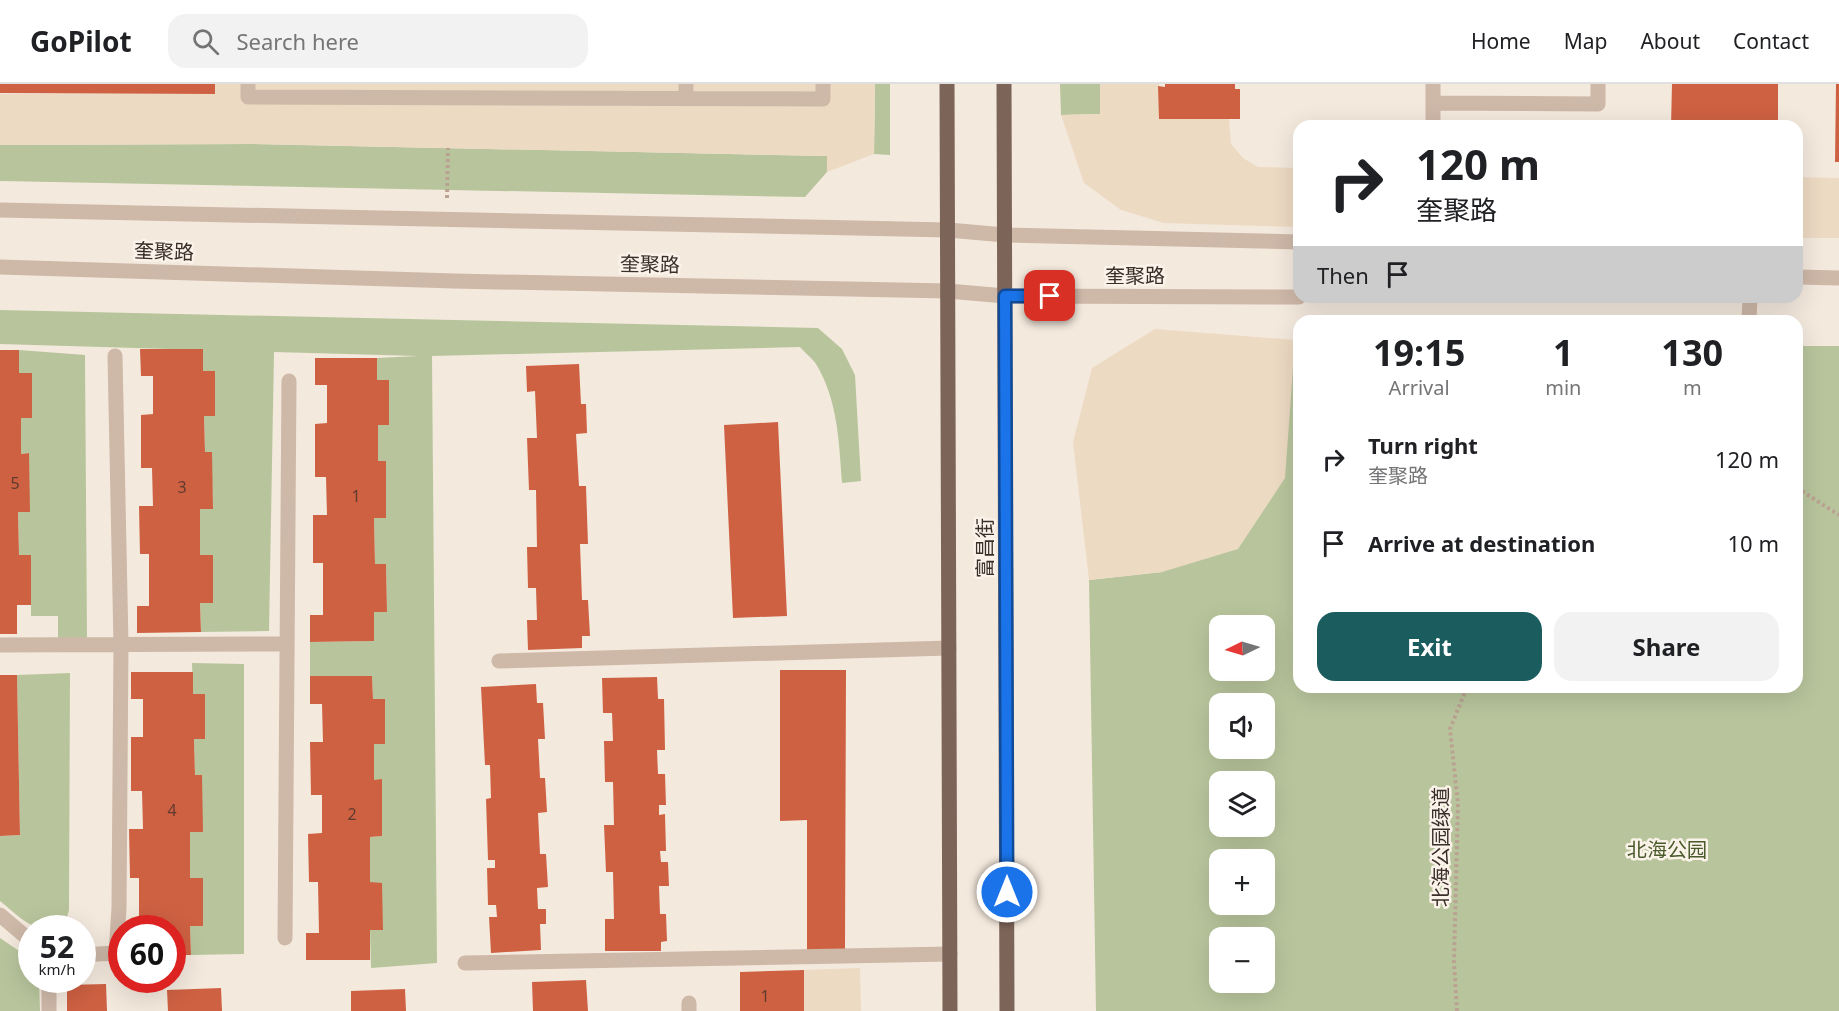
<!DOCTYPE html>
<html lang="en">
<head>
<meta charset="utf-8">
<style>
  body { margin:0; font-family:"Noto Sans","Noto Sans SC",sans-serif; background:#f2f2f2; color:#202124; height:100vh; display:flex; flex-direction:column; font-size:22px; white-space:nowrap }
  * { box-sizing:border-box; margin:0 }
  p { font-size:20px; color:#757577 }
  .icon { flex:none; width:33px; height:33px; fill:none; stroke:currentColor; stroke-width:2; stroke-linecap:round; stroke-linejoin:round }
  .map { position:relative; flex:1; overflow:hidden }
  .side { position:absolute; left:1293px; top:231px; width:510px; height:378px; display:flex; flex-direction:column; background:#fff; border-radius:18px; box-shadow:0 6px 24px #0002 }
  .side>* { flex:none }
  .banner { position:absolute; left:1293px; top:36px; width:510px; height:183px; border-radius:18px; box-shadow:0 6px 24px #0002; background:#fff; color:#202124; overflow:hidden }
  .needle { width:39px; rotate:265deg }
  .controls { position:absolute; left:1209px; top:531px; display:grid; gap:12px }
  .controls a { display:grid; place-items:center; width:66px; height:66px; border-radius:12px; background:#fff; box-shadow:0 6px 24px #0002; font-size:30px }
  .speed { position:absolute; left:18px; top:831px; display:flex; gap:12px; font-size:30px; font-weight:700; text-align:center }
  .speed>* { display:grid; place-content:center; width:78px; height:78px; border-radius:50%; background:#fff; box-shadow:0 6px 24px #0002; line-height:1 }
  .speed small { font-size:15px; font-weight:400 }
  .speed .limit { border:9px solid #d22; background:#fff; color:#111 }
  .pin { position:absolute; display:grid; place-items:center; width:51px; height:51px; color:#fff; margin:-26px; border-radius:12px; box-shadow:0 3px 9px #0006 }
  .me { position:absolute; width:66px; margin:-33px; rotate:0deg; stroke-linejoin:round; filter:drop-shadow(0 0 4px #0008) }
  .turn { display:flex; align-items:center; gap:21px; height:126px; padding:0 24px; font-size:27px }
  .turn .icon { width:78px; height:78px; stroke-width:2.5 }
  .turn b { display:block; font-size:42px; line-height:51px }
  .then { display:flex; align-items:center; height:57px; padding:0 24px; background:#0003; gap:12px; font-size:22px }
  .eta { display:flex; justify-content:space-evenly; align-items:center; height:102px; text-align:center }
  .eta b { font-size:36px; font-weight:700; line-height:42px }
  .action { display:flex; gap:12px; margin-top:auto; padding:12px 24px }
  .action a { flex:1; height:69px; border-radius:18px; background:#1b5c5f; color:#fff; font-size:24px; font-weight:700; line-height:69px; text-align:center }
  .action a+a { background:#f2f2f2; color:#202124 }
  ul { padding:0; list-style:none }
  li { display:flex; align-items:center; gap:18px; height:84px; padding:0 24px }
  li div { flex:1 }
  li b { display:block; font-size:22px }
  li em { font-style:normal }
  header { display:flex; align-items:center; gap:36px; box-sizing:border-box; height:84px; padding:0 30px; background:#fff; border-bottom:2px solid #e0e0e0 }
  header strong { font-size:28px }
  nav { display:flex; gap:33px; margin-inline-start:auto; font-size:21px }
  .search { width:420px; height:54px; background:#f2f2f2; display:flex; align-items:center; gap:15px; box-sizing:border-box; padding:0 21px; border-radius:18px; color:#757577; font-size:22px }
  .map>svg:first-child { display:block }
</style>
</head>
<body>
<header>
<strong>GoPilot</strong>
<div class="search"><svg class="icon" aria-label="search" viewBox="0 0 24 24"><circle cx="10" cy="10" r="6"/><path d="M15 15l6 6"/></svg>Search here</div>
<nav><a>Home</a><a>Map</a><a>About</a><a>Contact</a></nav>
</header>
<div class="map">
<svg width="1839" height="927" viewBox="0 0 1839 927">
  <rect width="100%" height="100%" fill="#f4e9dd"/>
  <path fill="#b8c59c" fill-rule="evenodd" d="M875 0H890V71L874 70Z
    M1060 0H1100V30L1061 31Z
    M250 60 828 72 827 88 805 113 0 97V61Z
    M0 226 818 244 842 265 855 291 861 397 842 399C839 359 838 316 816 280 812 274 805 269 800 263L432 272 437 879 371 884 370 846H383L370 798V753L382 752V696H374V660L385 659V615H373L372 592H310V558L374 557V528H387L386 480H375L374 434H386V377H378V341H389V296H377V274L418 272 274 268 269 547 201 548 200 519 213 518V471H200V425H213L211 368H205L204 332 215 331V287H203V266L0 260Z
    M1295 256H1299V603H1797V262H1839V927H1096L1089 496 1162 488ZM1220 542H1264V586H1220ZM1220 620H1264V664H1220ZM1220 698H1264V742H1220ZM1220 776H1264V820H1220ZM1220 854H1264V898H1220Z
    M19 266 85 271 87 554 58 557V532H31V472L19 471 18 428 29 369 21 370V334H32V289H19Z
    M192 579 244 580V870L191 871 190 842H203V794H190V748H202V691H195L194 655H205V610H193Z
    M70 589 69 826 65 840C39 856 19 832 0 817V752L20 751 17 591Z
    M0 854 31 875 32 896H39L40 927H0Z"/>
  <path fill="#eddac3" d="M215 0H875L874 70 827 88V72L250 60 0 61V10H215Z
    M1100 0H1159V35H1229L1231 60 1243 74 1258 83 1299 84V143L1164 139 1121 126 1084 99 1061 31 1100 30Z
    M1797 93 1839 94V154H1797Z
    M1155 245 1295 256 1285 394 1238 465 1162 488 1089 496 1073 358 1092 284Z
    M860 884 861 927H804V886Z"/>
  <path fill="#ce6142" d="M0 0H215V10L0 9Z
    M1165 0H1235V5H1240V35H1159L1158 2 1165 3Z
    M1672 0H1778V42H1671Z
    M1836 0H1839V78H1835Z
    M140 265H203V287H215V332H204L205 368H212L213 425H200V471H213V519H200L201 548 137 549V522H149V470H140L139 422H153L152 384H141V331L153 330V292H141Z
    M0 266H19V289H32V334H21V370L29 369 30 428H18L19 471H31V521H17V550H0Z
    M315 274H377V296H389V341H378V377H386V434H374L375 480H386L387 528H374V557L310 558V531H323V479H313V431H327L326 393H315V340L327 339V301H315Z
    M579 280 581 320H586L587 349 576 350 579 402H586L588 460H580L582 516H588L590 552H582V564L528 566 527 536H537L536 504H528L527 463H537L536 406H529L527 354H537L535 307 527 308 526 282Z
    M778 338 787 532 733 534 724 341Z
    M780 586H846L845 866H807V736L780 737Z
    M131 588H193V610H205V655H194L195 691H202L203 748H190V794H203V842H190L191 871H172V844H139V794H130L129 745H143L142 707H131V653H143V615H131Z
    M0 591H17L20 751 0 752Z
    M310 592H372L373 615H385V660H374V696L382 695V752L370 753V798L382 799 383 846H370V876H306V849H319L318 798H309L308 750 322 749V711H311L310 658H323L322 620H310Z
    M657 593 658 615H664L665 666H657L658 690H665L666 721H659V731L665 730 666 767H660L661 778H668L669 802H659L660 830H666L667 857 661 858V867H605V835H614L613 788H606L604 741H614L613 698H605L604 657H613L612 629H603L602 594Z
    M536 600 537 619H543L545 655H538L540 694H545L547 728 538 729 540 770H546L548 803 537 804 538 825H546V840H540L541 866 491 869 489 833H497L496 821H488L487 784H495V776H488L486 715 491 714 490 681H485L481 603Z
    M804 886V927H740V888Z
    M586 896 588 927H533L532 898Z
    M106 900 107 927H67V901Z
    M221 904 222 927H168L167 906Z
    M405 905 406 927H351V907Z"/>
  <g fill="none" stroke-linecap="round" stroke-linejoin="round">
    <path stroke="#baa292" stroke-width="4" stroke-dasharray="3 3" stroke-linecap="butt" d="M447 114 448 64
      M1797 404 1839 431
      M1457 927 1454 878 1458 720 1450 645 1467 603"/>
    <path stroke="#ceb8a8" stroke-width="15" d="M248 0V13L823 15V0
      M686 0V15
      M1433 0V42
      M1433 19 1598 20V0
      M1749 237 1750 213
      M0 561 287 560
      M499 577 949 564
      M0 831 32 858
      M285 854 289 297
      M82 871 116 869 119 824 121 560 115 272
      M465 879 950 870
      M49 896V927
      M689 919V927"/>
    <path stroke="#ceb8a8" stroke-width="15" d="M0 126 948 146 1005 151 1299 158
      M0 183 454 197 948 207 1005 212 1299 213
      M1797 193 1839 194"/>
    <path stroke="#7d6459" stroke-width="15" d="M947 0 950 927
      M1004 0 1007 927"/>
  </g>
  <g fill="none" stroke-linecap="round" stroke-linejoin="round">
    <defs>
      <path id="route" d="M1007 808 1005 212H1050"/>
    </defs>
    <use href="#route" stroke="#114b97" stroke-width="15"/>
    <use href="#route" stroke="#1a73e8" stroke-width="10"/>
  </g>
  <g text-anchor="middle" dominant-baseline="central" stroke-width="5" stroke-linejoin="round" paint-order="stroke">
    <g font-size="16" fill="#5f3b2f">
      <text x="15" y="399">5</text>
      <text x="182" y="403">3</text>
      <text x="356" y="412">1</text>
      <text x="172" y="726">4</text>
      <text x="352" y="730">2</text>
      <text x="765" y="912">1</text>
    </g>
    <g font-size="20" fill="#3a2e29" stroke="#fbf3ea">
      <text transform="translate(164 167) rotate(2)">奎聚路</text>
      <text transform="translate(650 180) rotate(1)">奎聚路</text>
      <text x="1135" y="191">奎聚路</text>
      <text transform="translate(984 464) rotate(-90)">富昌街</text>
      <text transform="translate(1440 763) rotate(-90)">北海公园绿道</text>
    </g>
    <g font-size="20" fill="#4a5a2b" stroke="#fbf3ea">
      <text x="1667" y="765">北海公园</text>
    </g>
  </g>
</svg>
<div class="controls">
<a><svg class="needle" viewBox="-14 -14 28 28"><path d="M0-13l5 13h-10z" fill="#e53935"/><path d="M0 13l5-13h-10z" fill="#757577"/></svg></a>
<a><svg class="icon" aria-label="sound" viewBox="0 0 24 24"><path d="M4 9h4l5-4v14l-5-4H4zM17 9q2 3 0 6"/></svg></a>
<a><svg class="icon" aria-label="layers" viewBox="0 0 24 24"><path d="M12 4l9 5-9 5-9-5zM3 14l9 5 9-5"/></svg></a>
<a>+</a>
<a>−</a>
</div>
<div class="speed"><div>52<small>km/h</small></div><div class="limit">60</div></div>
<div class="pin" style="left:1050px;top:212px;background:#d93025"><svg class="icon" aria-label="arrive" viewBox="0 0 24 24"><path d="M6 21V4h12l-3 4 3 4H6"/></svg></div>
<svg class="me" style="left:1007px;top:808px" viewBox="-20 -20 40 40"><circle r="17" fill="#1a73e8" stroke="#fff" stroke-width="3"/><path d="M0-11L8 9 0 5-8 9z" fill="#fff"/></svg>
<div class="banner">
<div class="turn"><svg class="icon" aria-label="right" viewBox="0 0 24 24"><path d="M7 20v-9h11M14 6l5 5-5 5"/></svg><div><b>120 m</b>奎聚路</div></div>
<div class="then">Then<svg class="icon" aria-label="arrive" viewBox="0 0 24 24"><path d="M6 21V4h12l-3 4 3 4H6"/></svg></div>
</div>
<section class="side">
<div class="eta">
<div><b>19:15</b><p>Arrival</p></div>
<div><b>1</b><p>min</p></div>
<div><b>130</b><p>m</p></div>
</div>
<ul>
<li><svg class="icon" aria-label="right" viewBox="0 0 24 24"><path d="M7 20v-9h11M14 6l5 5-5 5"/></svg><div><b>Turn right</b><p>奎聚路</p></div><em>120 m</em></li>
<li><svg class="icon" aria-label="arrive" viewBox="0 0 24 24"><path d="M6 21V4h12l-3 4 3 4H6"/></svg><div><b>Arrive at destination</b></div><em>10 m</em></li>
</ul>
<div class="action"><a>Exit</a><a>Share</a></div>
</section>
</div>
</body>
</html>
